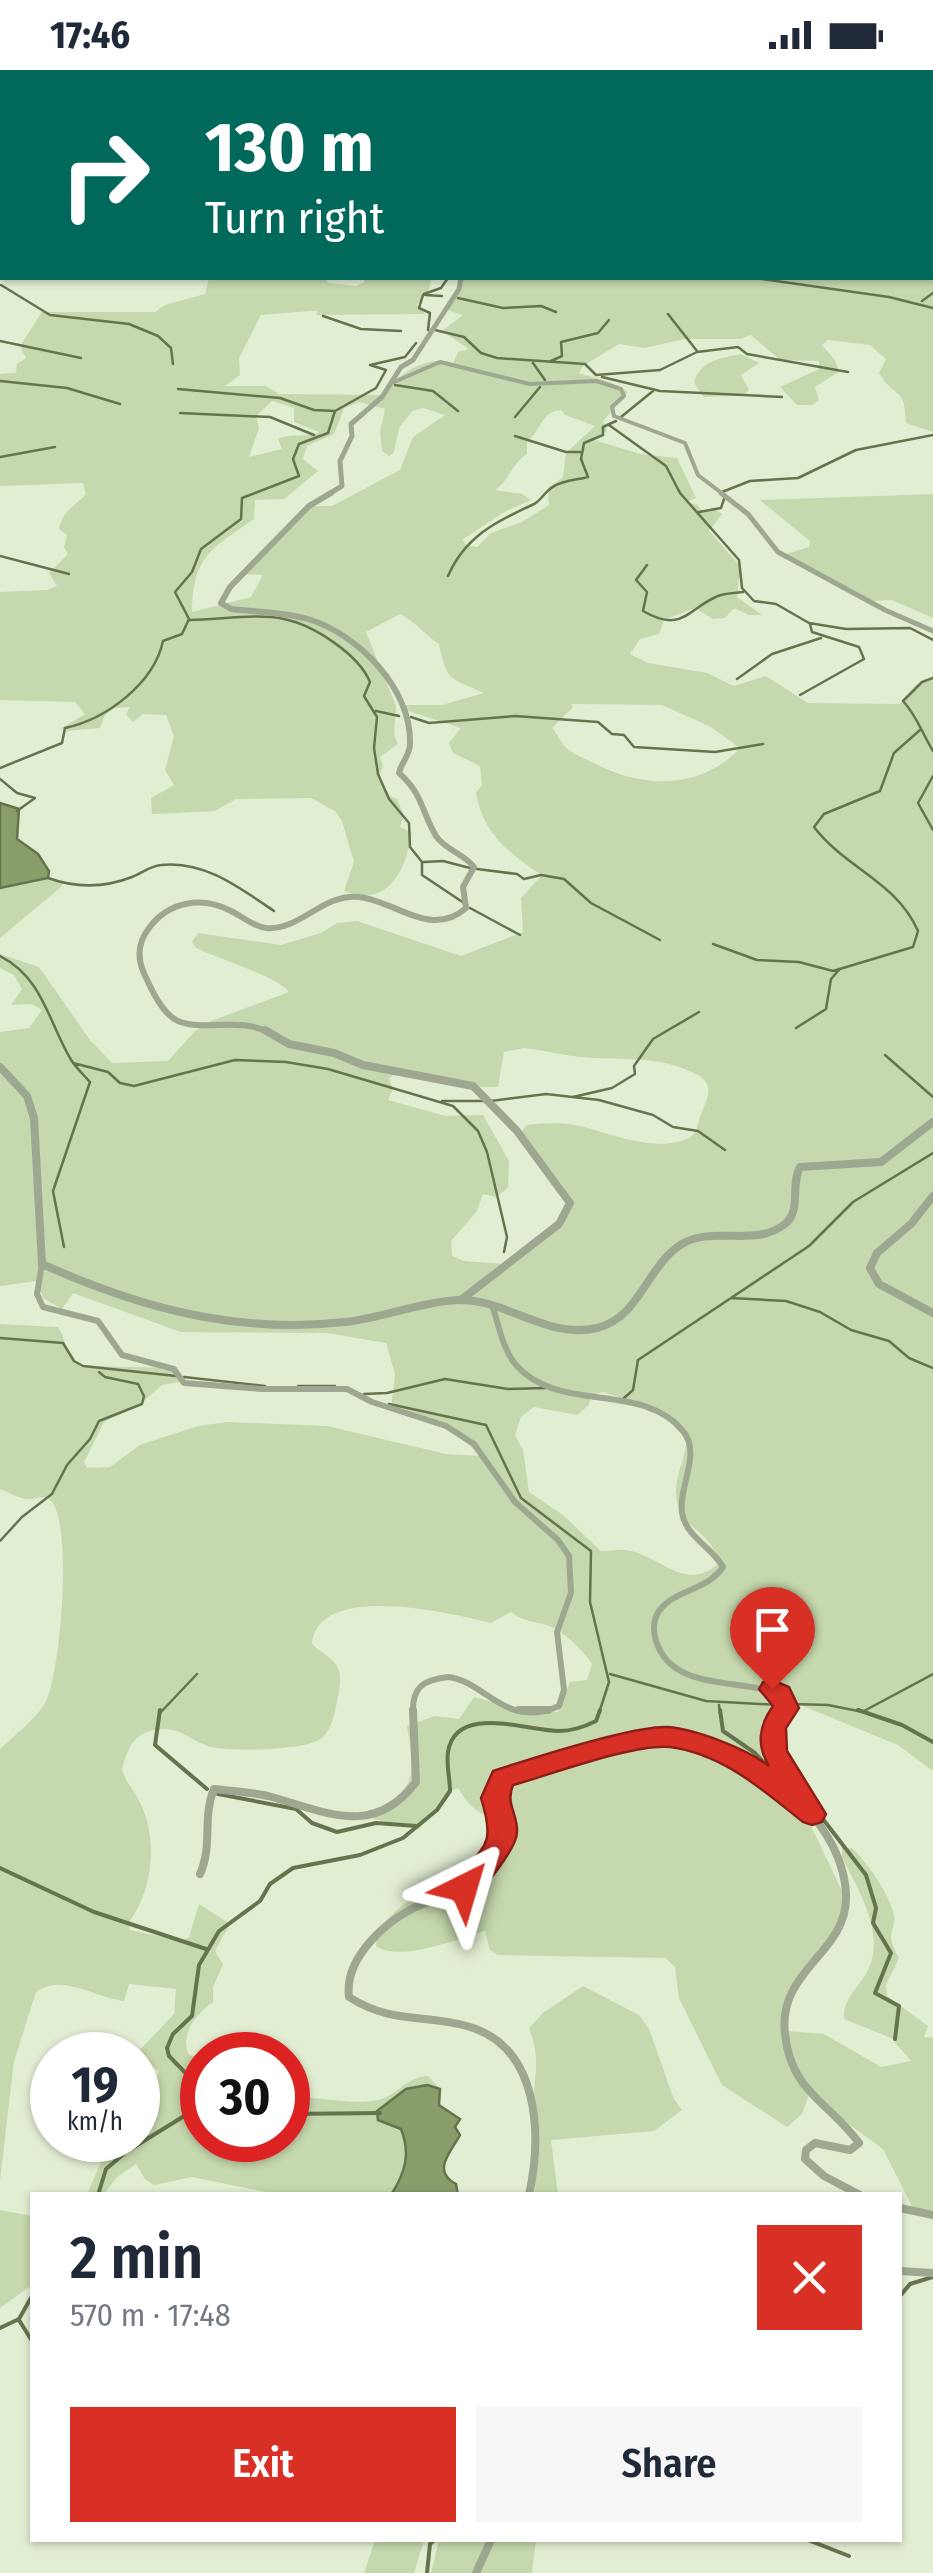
<!DOCTYPE html>
<html lang="en">
<head>
<meta charset="utf-8">
<style>
  body { margin:0; font-family:"Fira Sans Condensed",sans-serif; background:#f6f6f7; color:#1f2937; height:100vh; display:flex; flex-direction:column; font-size:38px; white-space:nowrap }
  * { box-sizing:border-box; margin:0 }
  p { font-size:32px; color:#747a83 }
  .icon { flex:none; width:55px; height:55px; fill:none; stroke:currentColor; stroke-width:2; stroke-linecap:round; stroke-linejoin:round }
  .map { position:relative; flex:1; overflow:hidden }
  .details { position:absolute; left:30px; top:2122px; width:872px; height:350px; display:flex; flex-direction:column; background:#fff; border-radius:0px; box-shadow:0 2px 8px #0004 }
  .details>* { flex:none }
  .banner { position:absolute; left:0px; top:0px; width:935px; height:210px; box-shadow:0 2px 8px #0004; background:#00695c; color:#fff; overflow:hidden }
  .speed { position:absolute; left:30px; top:1962px; display:flex; gap:20px; font-size:50px; font-weight:700; text-align:center }
  .speed>* { display:grid; place-content:center; width:130px; height:130px; border-radius:50%; background:#fff; box-shadow:0 2px 8px #0004; line-height:1 }
  .speed small { font-size:25px; font-weight:400 }
  .speed .limit { border:15px solid #d22; background:#fff; color:#111 }
  .pin { position:absolute; display:grid; place-items:center; width:85px; height:85px; color:#fff; margin:-102px -42px; border-radius:50% 50% 50% 0; rotate:-45deg; box-shadow:0 0 10px #0007 }
  .pin .icon { rotate:45deg }
  .me { position:absolute; width:110px; margin:-55px; rotate:40deg; stroke-linejoin:round; filter:drop-shadow(0 0 8px #0008) }
  .turn { display:flex; align-items:center; gap:35px; height:210px; padding:0 40px; font-size:45px }
  .turn .icon { width:130px; height:130px; stroke-width:2.5 }
  .turn b { display:block; font-size:70px; line-height:85px }
  .round { display:grid; place-items:center; flex:none; width:105px; height:105px; border-radius:0px; background:#f6f6f7 }
  .head { display:flex; align-items:center; justify-content:space-between; height:170px; padding:0 40px }
  h1 { font-size:60px; font-weight:600; line-height:75px }
  .cta { display:flex; gap:20px; margin-top:auto; padding:20px 40px }
  .cta a { flex:1; height:115px; border-radius:0px; background:#d93025; color:#fff; font-size:40px; font-weight:600; line-height:115px; text-align:center }
  .cta a+a { background:#f6f6f7; color:#1f2937 }
  .status { display:flex; justify-content:space-between; align-items:center; height:70px; padding:0 50px; background:#fff; direction:ltr }
  .status svg { height:28px; fill:currentColor }
  .map>svg:first-child { display:block }
</style>
</head>
<body>
<div class="status"><b>17:46</b><svg viewBox="0 0 49 12"><path d="M0 12V9h3v3zM5 12V6h3v6zM10 12V3h3v9zM15 12V0h3v12zM26 1h20v11H26zM47 4h2v5h-2z"/></svg></div>
<div class="map">
<svg width="933" height="2503" viewBox="0 0 933 2503">
  <rect width="100%" height="100%" fill="#e2eed2"/>
  <path fill="#c6d8ad" fill-rule="evenodd" d="M845 0H933V362L906 353C905 314 895 330 879 303L886 289 870 275 828 270 822 275 835 290 839 302 815 317 819 330 812 335H797L780 317 819 299V291L780 290 751 265 740 269H685L644 278 619 274 583 296 579 303C593 308 614 311 628 322L603 351 607 361 591 369 640 384 677 388 696 428 686 432 698 435 701 441 716 440 722 444 709 461 740 496 737 527 762 545H749L734 538 725 548 713 549 695 538 664 550 659 564 640 569 630 584 648 593 707 603 734 616 766 606 808 633 900 634 916 615 933 609V1701L898 1675 803 1636C781 1636 777 1647 768 1666L842 1821C843 1840 840 1866 827 1882 801 1914 778 1907 786 1961L824 1964 881 1997 911 1991 891 1968 844 1949C842 1928 860 1917 868 1900 886 1863 858 1820 842 1787V1778H852C868 1794 886 1819 893 1841 899 1860 882 1860 899 1888L886 1915 887 1926 928 1956 924 1967 933 1968V2145L915 2142 883 2079 809 2025 802 2044 787 2057 722 2015 679 1928 675 1897 666 1888 498 1885 490 1880 485 1861C458 1868 401 1893 376 1876 377 1852 406 1828 429 1822 437 1820 446 1823 453 1821 472 1816 509 1766 506 1746 481 1750 470 1737 458 1718L448 1722 419 1759 370 1748C416 1717 416 1709 407 1656L435 1646 459 1649 474 1627 531 1642H558L570 1612 587 1610 592 1594C584 1581 563 1561 549 1556 534 1551 524 1552 511 1542L491 1553C452 1543 317 1511 312 1574 331 1591 344 1591 339 1621 336 1636 333 1662 319 1670 302 1680 231 1682 211 1677 190 1671 179 1655 154 1660 133 1664 127 1680 122 1699 125 1712 131 1716 137 1727 159 1764 154 1819 129 1852L130 1860 182 1871 189 1867 199 1834 230 1854 215 1881 223 1894 213 1917V1932C196 1944 179 1965 189 1985L202 1989V2070H288V2026C309 2027 360 2035 378 2030 398 2025 406 2007 428 2006L439 2018 404 2020 394 2031 381 2037 378 2050 401 2059C410 2084 406 2103 391 2125H281L192 2107 154 2115 145 2109 136 2094 117 2107 103 2125H87L110 2070H138V2016L158 2005 159 2001 136 1984 174 1944 176 1919 129 1914 124 1931C93 1927 62 1903 36 1922L14 1991 0 2110V1679C14 1666 33 1651 44 1635 61 1609 73 1451 51 1431 43 1424 38 1429 29 1429 19 1429 9 1422 0 1419V1254L58 1257C65 1267 66 1284 76 1293 82 1298 156 1296 174 1299L180 1312 162 1315 139 1335 104 1352 84 1392 87 1398 110 1397 140 1375 198 1356 228 1352 327 1356 446 1384 480 1386C456 1359 426 1348 391 1339L395 1304 386 1273 327 1263 181 1262 73 1223 62 1239 43 1228 37 1211 0 1216V962L29 958 42 940 32 934 11 935 22 919 14 905 0 898V884L39 897 90 970 112 993 168 991 194 962 211 951 289 922C276 906 219 889 196 878L192 872 198 863 281 875 321 863 337 853 357 851 461 886 523 862 521 828 542 805C510 785 482 762 476 723L482 715 480 696 453 683 449 673 461 658 405 640V635H442L484 623C449 607 447 612 439 574 424 564 416 552 400 544L366 562 396 636 394 664 398 674 380 687 383 696 379 707 390 726 397 729 404 746 400 757 412 763C406 798 390 839 344 821L354 792 342 751 335 741 311 728 236 729 215 741 152 744 151 728 174 715 165 700 174 666 166 645 143 644 133 652 126 644 130 637 115 638 105 645 100 658 65 661 62 658 85 644 75 632 0 630V522L47 520 57 516 49 503 68 484 64 477 67 465 59 459C63 440 74 437 86 424L83 413 0 416V304L16 303 17 294 26 288 20 276 42 242H155L165 235 205 224 209 208H326L328 213 356 216 365 212 363 208H431L429 220 417 235 425 244 316 245 317 241H310L261 245 239 288 240 305 225 316H266L279 324 384 325C396 304 429 284 453 293L458 282 469 279 442 261 463 245 447 240 455 229 462 208H932V2ZM272 331 294 338V352L319 362C308 369 291 362 278 369L282 379 249 387 259 358 256 346ZM359 332 385 339 380 362 382 381 389 386 394 382 399 358 412 341 423 338 445 345 413 367 400 400 332 436H307L242 504 263 505 251 527 192 542C193 486 211 479 254 449L255 430 284 429 318 401 303 389 307 376 334 364 344 338ZM561 340 565 345 595 356 566 383 563 407 548 418 549 435 522 452 491 463 477 477 467 475 462 470 506 441 531 430 522 424 495 420C510 410 511 394 527 384V371C541 362 541 341 561 340ZM571 634 662 635 711 657 740 678C701 720 643 719 594 693 585 689 573 684 566 678 561 672 557 664 552 658L573 637ZM524 978C546 980 568 987 592 988 628 990 661 986 696 1004 715 1014 708 1027 702 1042 695 1060 699 1067 677 1072 646 1079 609 1063 580 1056 563 1052 544 1053 527 1055L521 1062 562 1115 570 1137 557 1156 506 1194 464 1191 452 1186 451 1171 477 1141 483 1124 496 1127 508 1118 509 1091 483 1045 446 1046 388 1030 393 1019 389 1009 393 1005 473 1017H498L504 982ZM603 1322 649 1337 686 1359C692 1386 664 1414 682 1444 693 1462 717 1470 718 1494 684 1523 661 1485 626 1480 618 1479 609 1481 601 1481L563 1445 529 1422 523 1380 515 1365 521 1347 534 1337 577 1345 589 1335 591 1325Z
    M741 284 759 293 741 305 749 320 744 325 704 327 694 313C699 291 721 288 741 284Z
    M933 424V548L892 530 873 531 786 484 809 477 810 471 760 430Z
    M48 808 63 813 61 817 0 868V818Z
    M583 1916 639 1945 649 1959 674 2029 682 2040 654 2061 551 2070 558 2125H534C537 2095 536 2067 534 2037 533 2003 542 1993 529 1958L543 1943Z
    M0 2140 32 2146V2215L0 2238Z
    M375 2470H424L414 2503H364Z
    M439 2470H536L532 2503H431Z"/>
  <path fill="#8a9e6a" stroke="#65744d" stroke-width="2.5" d="M0 733 19 739 17 769 38 784 49 801 48 808 0 818Z
    M427 2015 440 2019 439 2035 460 2049 455 2057 460 2065C453 2079 430 2101 456 2114L458 2125H391C405 2103 411 2084 401 2059L378 2050 377 2041 406 2019Z"/>
  <g fill="none" stroke-linecap="round" stroke-linejoin="round">
    <path stroke="#65744d" stroke-width="2.5" d="M746 0 755 2
      M36 2 41 0
      M2 53V57
      M119 208H156
      M755 208 889 227 933 238
      M1 215 50 245 129 254 158 266 171 278 173 294
      M424 224 441 218 448 208
      M423 225 419 238 430 243 428 260
      M425 225 442 226
      M458 228 503 238 541 236 556 242
      M922 231 933 223
      M668 244 697 281
      M323 246 361 259 401 261
      M435 260 464 267 481 283 497 288 585 294 596 305 660 300 697 282 738 277 747 284 848 302
      M0 271 81 288
      M551 291 562 286 561 272 598 263 609 250
      M533 293 545 310
      M602 307 660 321 782 327
      M0 311 67 318 120 334
      M395 315 433 321 458 341
      M178 319 280 328 314 340 335 341 376 318 386 300 370 295 405 287 416 273
      M180 343 270 347 314 365
      M515 347 540 317
      M621 347 653 321
      M609 355 666 396 680 423 739 490 742 518 754 531 776 534 809 553 846 559 910 558 933 570
      M515 366 566 382H580
      M0 387 55 377
      M722 422 750 411 798 408 856 380 933 365
      M699 442 721 438 724 429
      M0 486 69 504
      M647 495 636 510 647 522 643 541C683 564 688 538 718 526 725 523 736 523 743 522
      M448 506C465 467 495 452 532 435 540 432 543 424 550 419 559 411 576 410 588 407L581 389 584 373 603 365V357L616 351
      M190 550C219 550 256 543 284 549 314 555 359 585 370 612L364 626 377 647 374 678 378 704 389 729 409 753 410 777 422 792V805L464 833
      M933 608 922 612 903 631C917 646 922 663 933 681
      M737 609 772 584 821 568
      M800 625 864 589 859 577 812 562 810 554
      M376 641 399 646
      M411 647 429 653 515 646 598 652 612 664 624 665 634 677 715 682 763 674
      M0 698 62 673 65 658C107 649 154 613 163 571L182 564 189 549 175 522 192 502 201 479 241 449 242 428 299 406 293 389 299 374 328 363 335 341
      M933 706 918 733 933 760
      M0 709 17 723 35 728 17 741
      M424 792 443 791 470 798
      M477 799 517 804 524 809 541 805 564 809 591 833 660 870
      M48 808C76 818 104 818 132 807 142 803 150 796 161 795 204 790 240 818 274 841
      M470 838 520 865
      M713 874 757 890 799 892 833 901 913 877 918 861C897 812 845 798 814 757L824 744 880 721 894 683 920 660
      M0 886C42 907 48 950 70 988 75 997 83 1004 90 1012L53 1121 64 1177
      M796 958 826 939 831 909 839 900
      M885 985 933 1027
      M73 993 108 1002 120 1013 134 1016 235 990 286 992 328 999 453 1036 478 1061 487 1082 507 1167 504 1182
      M573 1027 612 1018 635 1004 634 996 653 969 699 942
      M442 1031H484
      M491 1031 546 1024 599 1030 653 1045 673 1057 698 1061 725 1080
      M731 1228 786 1231 820 1242 851 1260 889 1271 909 1288 933 1298
      M0 1268 63 1273 74 1291 83 1296 176 1306
      M184 1307 265 1316
      M298 1316H335
      M364 1324 387 1323 445 1309 508 1319 546 1318
      M623 1329 633 1320 638 1290 809 1176 853 1132 933 1083
      M389 1334 486 1355 521 1428 591 1481 590 1532 609 1612 599 1643
      M0 1471 22 1447 52 1424 67 1395 90 1369 99 1351 142 1334 144 1326 138 1314 105 1307 99 1302
      M610 1604 706 1631 779 1635
      M793 1634 828 1635 868 1643
      M719 1635 720 1643
      M864 1641 933 1604
      M160 1643 197 1604"/>
    <path stroke="#65744d" stroke-width="4" d="M160 1640 155 1675 207 1719
      M720 1640 723 1661 755 1683 779 1709
      M858 1640 902 1655 933 1672
      M218 1724 296 1739 312 1753 337 1762 376 1753 416 1756
      M809 1731 866 1805 876 1838 873 1853 891 1883 875 1923 899 1936 895 1969
      M0 1798 94 1842 206 1879
      M202 2020 169 1986 167 1978 173 1964 192 1946 199 1895 219 1861 260 1831 270 1814 293 1798 360 1785 403 1768 437 1740 450 1721C450 1708 446 1695 448 1682 456 1633 527 1661 559 1661 573 1661 584 1657 596 1651L600 1640
      M288 2044 380 2043
      M98 2125 106 2099 126 2082 202 2035
      M900 2226 910 2214 933 2207
      M19 2250 32 2271
      M0 2258 19 2249 32 2226
      M808 2470 849 2486
      M427 2503 430 2474 434 2470"/>
    <path stroke="#9ea891" stroke-width="4" d="M394 312 440 292 530 314 596 311 621 319 624 326 612 337 614 346 685 373 698 405 724 425"/>
    <path stroke="#9ea891" stroke-width="5" d="M721 423 748 444 778 482 885 540 933 561"/>
    <path stroke="#9ea891" stroke-width="6" d="M42 1194 37 1224 43 1237 98 1251 122 1285 174 1299 184 1313 262 1319H347L372 1332 446 1356 474 1374 515 1432 558 1470 569 1486 571 1523 557 1562 564 1620 559 1636C505 1660 486 1611 448 1607 423 1610 412 1617 413 1643
      M493 1238C499 1256 503 1280 516 1295 559 1344 642 1311 683 1361 702 1384 678 1417 682 1443 686 1467 712 1477 723 1497 707 1521 675 1519 659 1541 653 1550 653 1562 656 1571 672 1622 740 1608 780 1624L785 1643"/>
    <path stroke="#9ea891" stroke-width="8" d="M519 1640H548
      M785 1640 773 1656 771 1673 809 1739
      M200 1804C213 1776 202 1747 214 1719 232 1721 251 1722 268 1726 324 1741 373 1769 416 1712L413 1640
      M529 2125C542 2065 540 1976 467 1956 423 1944 391 1954 349 1927 344 1887 388 1848 423 1834 435 1828 449 1829 460 1821 478 1809 495 1785 504 1766L496 1723 503 1708C538 1691 576 1690 613 1680 629 1676 647 1666 664 1667 741 1670 842 1742 846 1824 849 1883 777 1899 785 1964 791 2022 828 2031 859 2073L850 2080 815 2073 806 2080 805 2089 824 2106 860 2125
      M900 2138 933 2145
      M900 2201 933 2203
      M476 2503 491 2470"/>
    <path stroke="#9ea891" stroke-width="5" d="M327 425 342 416 340 391 352 366 351 354 382 327 401 297 413 290 459 219 461 208"/>
    <path stroke="#9ea891" stroke-width="6" d="M269 963C241 946 203 962 178 951 162 944 150 917 143 901 137 886 139 871 149 858 169 831 202 826 231 841 242 846 252 856 266 858 300 861 323 823 359 827 396 831 431 869 466 838L463 817 474 797C464 784 444 779 436 766 421 741 423 724 399 703 401 693 410 685 410 674 412 619 358 564 308 549 284 542 256 542 231 539L221 533 230 517 309 436 331 423"/>
    <path stroke="#9ea891" stroke-width="8" d="M265 960 289 974 334 983 363 995 473 1016 517 1061 570 1133 559 1154 461 1230
      M0 997 27 1026 34 1048 42 1194C140 1238 236 1264 345 1252 382 1248 420 1232 457 1230 506 1228 546 1270 597 1258 640 1248 647 1195 682 1174 714 1155 755 1178 785 1154 802 1140 790 1115 800 1097L881 1092 933 1052
      M933 1126 911 1154 877 1183 870 1198 879 1214 933 1243"/>
    <path stroke="#617248" stroke-width="5" d="M61 2 67 0"/>
  </g>
  <path fill="#d93025" stroke="#8d1f18" stroke-width="2.5" d="M772 1610 789 1617 799 1638 786 1658 787 1681 826 1744 822 1752 812 1755 803 1752C763 1720 723 1684 670 1677 635 1673 550 1705 513 1715 505 1734 518 1744 517 1762 517 1777 483 1822 470 1827 463 1830 461 1829 454 1826L450 1818 454 1811C485 1775 496 1776 481 1728L493 1701C530 1689 633 1655 668 1657 695 1659 747 1679 769 1696 756 1674 759 1656 773 1636L759 1619 763 1612Z"/>
</svg>
<div class="speed"><div>19<small>km/h</small></div><div class="limit">30</div></div>
<div class="pin" style="left:772px;top:1619px;background:#d93025"><svg class="icon" aria-label="arrive" viewBox="0 0 24 24"><path d="M6 21V4h12l-3 4 3 4H6"/></svg></div>
<svg class="me" style="left:464px;top:1818px" viewBox="-20 -20 40 40"><path d="M0-17L14 15 0 8-14 15z" fill="#d93025" stroke="#fff" stroke-width="4"/></svg>
<div class="banner">
<div class="turn"><svg class="icon" aria-label="right" viewBox="0 0 24 24"><path d="M7 20v-9h11M14 6l5 5-5 5"/></svg><div><b>130 m</b>Turn right</div></div>
</div>
<section class="details">
<div class="head"><div><h1>2 min</h1><p>570 m · 17:48</p></div><a class="round" style="background:#d93025;color:#fff"><svg class="icon" aria-label="close" viewBox="0 0 24 24"><path d="M6 6l12 12M18 6L6 18"/></svg></a></div>
<div class="cta"><a>Exit</a><a>Share</a></div>
</section>
</div>
</body>
</html>
